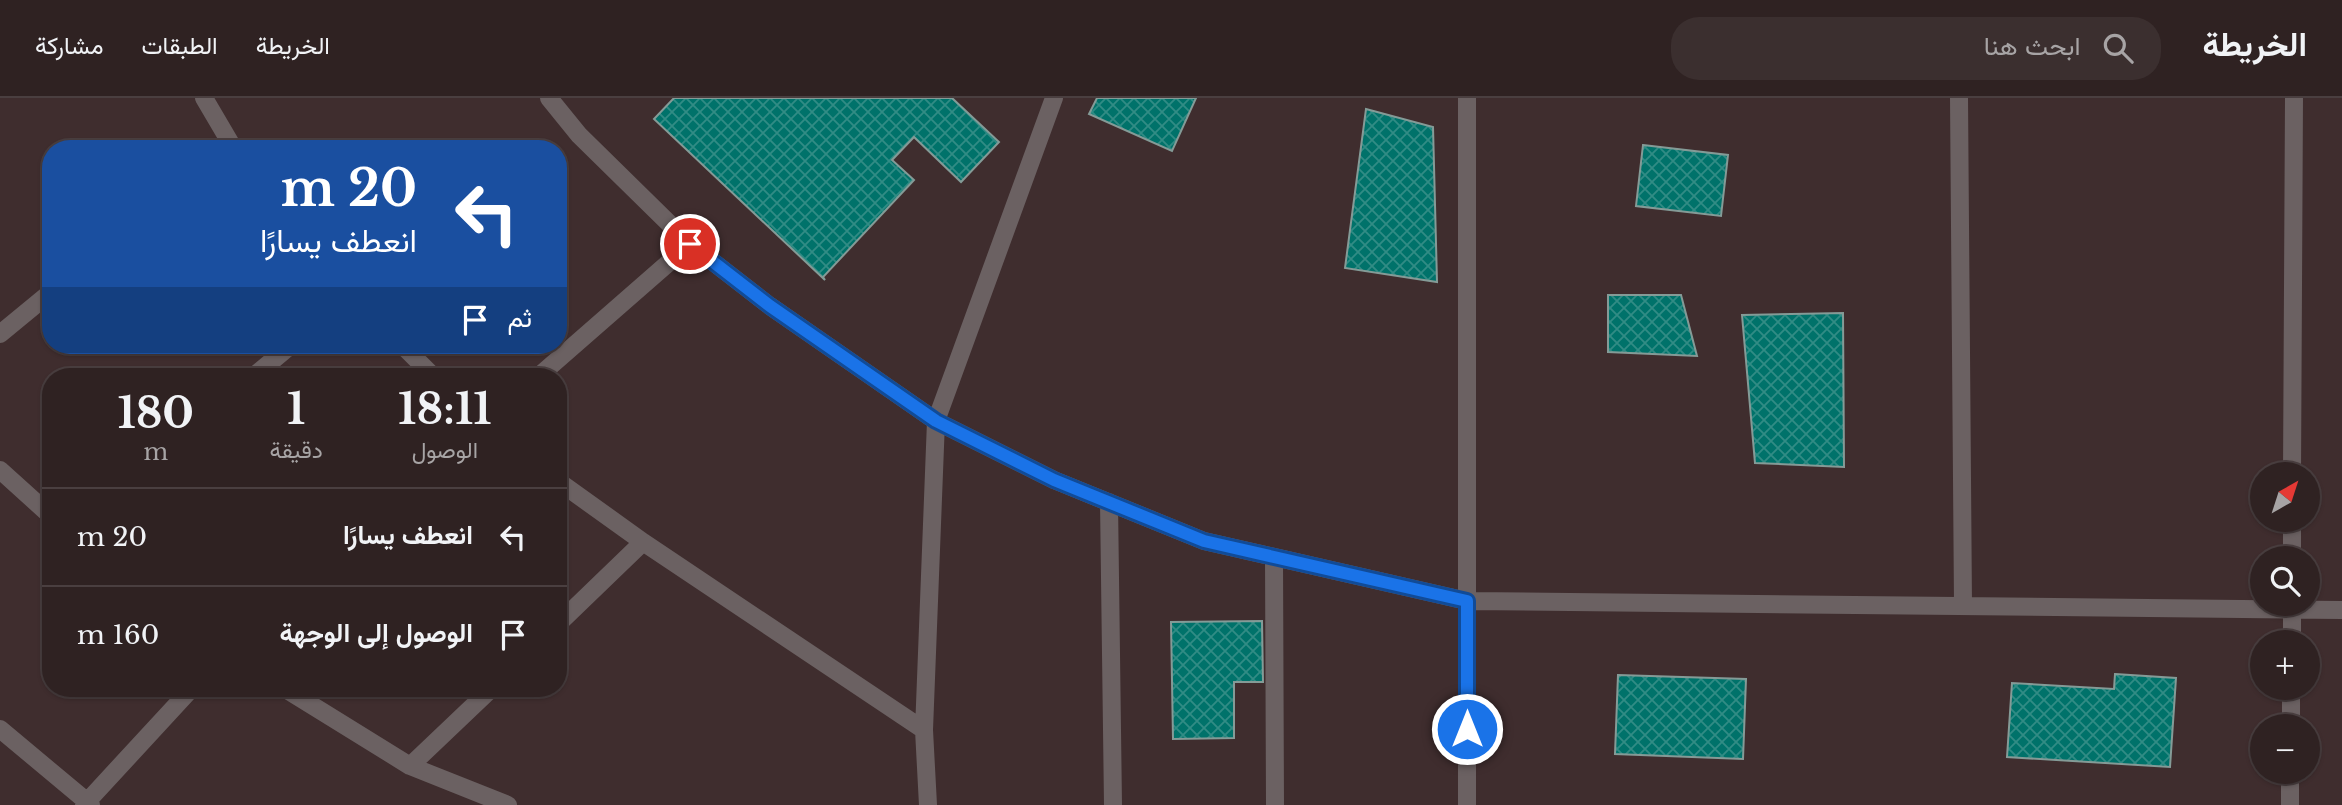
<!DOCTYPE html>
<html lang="ar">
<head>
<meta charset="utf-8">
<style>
  body { margin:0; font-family:"Libre Baskerville",Vazirmatn,serif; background:#3b2f2f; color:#f1f3f6; direction:rtl; height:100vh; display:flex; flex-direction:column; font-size:26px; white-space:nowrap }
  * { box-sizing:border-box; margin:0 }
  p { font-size:23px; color:#a7a4a5 }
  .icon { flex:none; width:38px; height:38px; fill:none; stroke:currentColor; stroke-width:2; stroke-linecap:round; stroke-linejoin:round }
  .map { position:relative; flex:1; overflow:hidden; direction:ltr }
  .panel { position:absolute; left:42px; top:270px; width:525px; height:329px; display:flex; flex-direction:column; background:#2f2222; border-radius:28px; box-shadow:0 2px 5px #0004,0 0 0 2px #4a3f40; direction:rtl }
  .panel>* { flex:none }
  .guide { position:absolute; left:42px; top:42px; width:525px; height:214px; border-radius:28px; box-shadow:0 2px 5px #0004,0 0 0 2px #4a3f40; direction:rtl; background:#1a4fa0; color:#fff; overflow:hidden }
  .needle { width:46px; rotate:39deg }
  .fabs { position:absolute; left:2250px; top:364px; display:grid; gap:14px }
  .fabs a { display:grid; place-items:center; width:70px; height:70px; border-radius:50%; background:#2f2222; box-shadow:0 2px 5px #0004,0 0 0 2px #4a3f40; font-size:35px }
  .pin { position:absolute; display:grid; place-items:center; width:60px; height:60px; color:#fff; margin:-30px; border:4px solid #fff; border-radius:50%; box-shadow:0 2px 7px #0007 }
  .me { position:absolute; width:77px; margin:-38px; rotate:0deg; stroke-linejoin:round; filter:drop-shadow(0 0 5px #0008) }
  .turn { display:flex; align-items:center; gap:24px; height:147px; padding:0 35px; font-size:32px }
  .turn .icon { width:91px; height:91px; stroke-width:2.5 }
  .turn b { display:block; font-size:49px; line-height:60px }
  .then { display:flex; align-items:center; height:66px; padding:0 35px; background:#0003; gap:14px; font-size:26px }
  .eta { display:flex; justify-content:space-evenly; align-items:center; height:119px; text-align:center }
  .eta b { font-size:42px; font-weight:800; line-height:49px }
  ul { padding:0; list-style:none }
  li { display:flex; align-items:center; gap:21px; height:98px; padding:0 35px; border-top:2px solid #4a3f40 }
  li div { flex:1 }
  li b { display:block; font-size:26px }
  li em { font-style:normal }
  header { display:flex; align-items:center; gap:42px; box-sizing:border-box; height:98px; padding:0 35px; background:#2f2222; border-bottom:2px solid #4a3f40 }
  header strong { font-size:33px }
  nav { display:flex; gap:38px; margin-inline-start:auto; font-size:24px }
  .search { width:490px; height:63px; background:#3b2f2f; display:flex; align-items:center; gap:18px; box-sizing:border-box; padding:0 24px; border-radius:28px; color:#a7a4a5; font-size:26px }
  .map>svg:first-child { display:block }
</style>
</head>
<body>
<header>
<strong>الخريطة</strong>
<div class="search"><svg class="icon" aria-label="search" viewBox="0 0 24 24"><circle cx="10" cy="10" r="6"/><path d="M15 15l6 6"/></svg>ابحث هنا</div>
<nav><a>الخريطة</a><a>الطبقات</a><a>مشاركة</a></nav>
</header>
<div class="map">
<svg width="2342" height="707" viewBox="0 0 2342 707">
  <defs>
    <pattern id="building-cross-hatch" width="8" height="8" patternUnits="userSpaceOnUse" patternTransform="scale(1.75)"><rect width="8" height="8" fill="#00726a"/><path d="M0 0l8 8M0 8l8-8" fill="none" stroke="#318c85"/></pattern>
  </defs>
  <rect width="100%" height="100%" fill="#3f2d2e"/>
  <path fill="url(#building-cross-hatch)" stroke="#849b97" stroke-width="2" d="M674 0H952L999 44 961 84 914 39 892 62 914 82 823 179 825 182 654 21Z
    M1097 0H1196L1172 53 1089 16Z
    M1366 11 1433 29 1437 184 1345 170Z
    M1643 47 1728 57 1721 118 1636 108Z
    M1608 197H1681L1697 258 1608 254Z
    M1843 215 1844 369 1755 365 1742 217Z
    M1262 523 1263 584H1234V640L1173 641 1171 524Z
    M2115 576 2176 580 2170 669 2007 659 2012 585 2114 591Z
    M1618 577 1746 581 1743 661 1615 656Z"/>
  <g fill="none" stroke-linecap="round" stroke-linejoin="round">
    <path stroke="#6b6162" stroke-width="18" d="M204 0 234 51
      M549 0 579 37 690 146 770 208 936 323 1054 382 1204 443 1467 503 2342 512
      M1959 0 1963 507
      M0 236 51 194
      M402 247 433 278
      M254 278 291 247
      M539 278 690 146
      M0 372 51 418
      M2292 376 2294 0
      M558 383 643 444 924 632
      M1109 404 1113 707
      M1274 460 1275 707
      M2292 460V422
      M558 526 643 444
      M2292 544V506
      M284 590 410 668 508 707
      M2291 628V590
      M0 631 91 707
      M410 668 492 590
      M84 707 192 590
      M928 707 924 632 936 323 1054 0
      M1467 707V0
      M2290 707V674"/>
  </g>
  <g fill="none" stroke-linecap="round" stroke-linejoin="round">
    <defs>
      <path id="route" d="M690 146 770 208 936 323 1054 382 1204 443 1467 503V631"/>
    </defs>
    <use href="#route" stroke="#114b97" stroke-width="18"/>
    <use href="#route" stroke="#1a73e8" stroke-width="12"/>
  </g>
</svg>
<div class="fabs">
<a><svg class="needle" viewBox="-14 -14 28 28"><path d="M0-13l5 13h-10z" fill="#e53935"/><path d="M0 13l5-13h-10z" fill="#a7a4a5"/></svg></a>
<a><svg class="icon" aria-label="search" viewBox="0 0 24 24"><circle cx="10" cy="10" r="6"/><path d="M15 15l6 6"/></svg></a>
<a>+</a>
<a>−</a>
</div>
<div class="pin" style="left:690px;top:146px;background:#d93025"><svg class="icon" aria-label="arrive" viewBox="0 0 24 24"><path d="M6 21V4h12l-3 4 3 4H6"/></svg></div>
<svg class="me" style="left:1467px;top:631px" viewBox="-20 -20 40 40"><circle r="17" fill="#1a73e8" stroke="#fff" stroke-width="3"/><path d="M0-11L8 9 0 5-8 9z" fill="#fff"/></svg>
<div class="guide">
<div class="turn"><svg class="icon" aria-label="left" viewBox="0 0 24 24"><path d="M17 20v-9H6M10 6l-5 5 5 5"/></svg><div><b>20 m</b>انعطف يسارًا</div></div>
<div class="then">ثم<svg class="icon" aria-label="arrive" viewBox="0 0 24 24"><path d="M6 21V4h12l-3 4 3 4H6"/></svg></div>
</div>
<section class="panel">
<div class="eta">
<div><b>18:11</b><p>الوصول</p></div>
<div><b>1</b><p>دقيقة</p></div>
<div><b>180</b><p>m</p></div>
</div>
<ul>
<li><svg class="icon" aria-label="left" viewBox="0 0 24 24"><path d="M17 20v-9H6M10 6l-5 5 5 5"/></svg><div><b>انعطف يسارًا</b></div><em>20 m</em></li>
<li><svg class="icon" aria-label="arrive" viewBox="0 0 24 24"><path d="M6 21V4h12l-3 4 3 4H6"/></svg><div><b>الوصول إلى الوجهة</b></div><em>160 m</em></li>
</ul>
</section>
</div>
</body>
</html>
